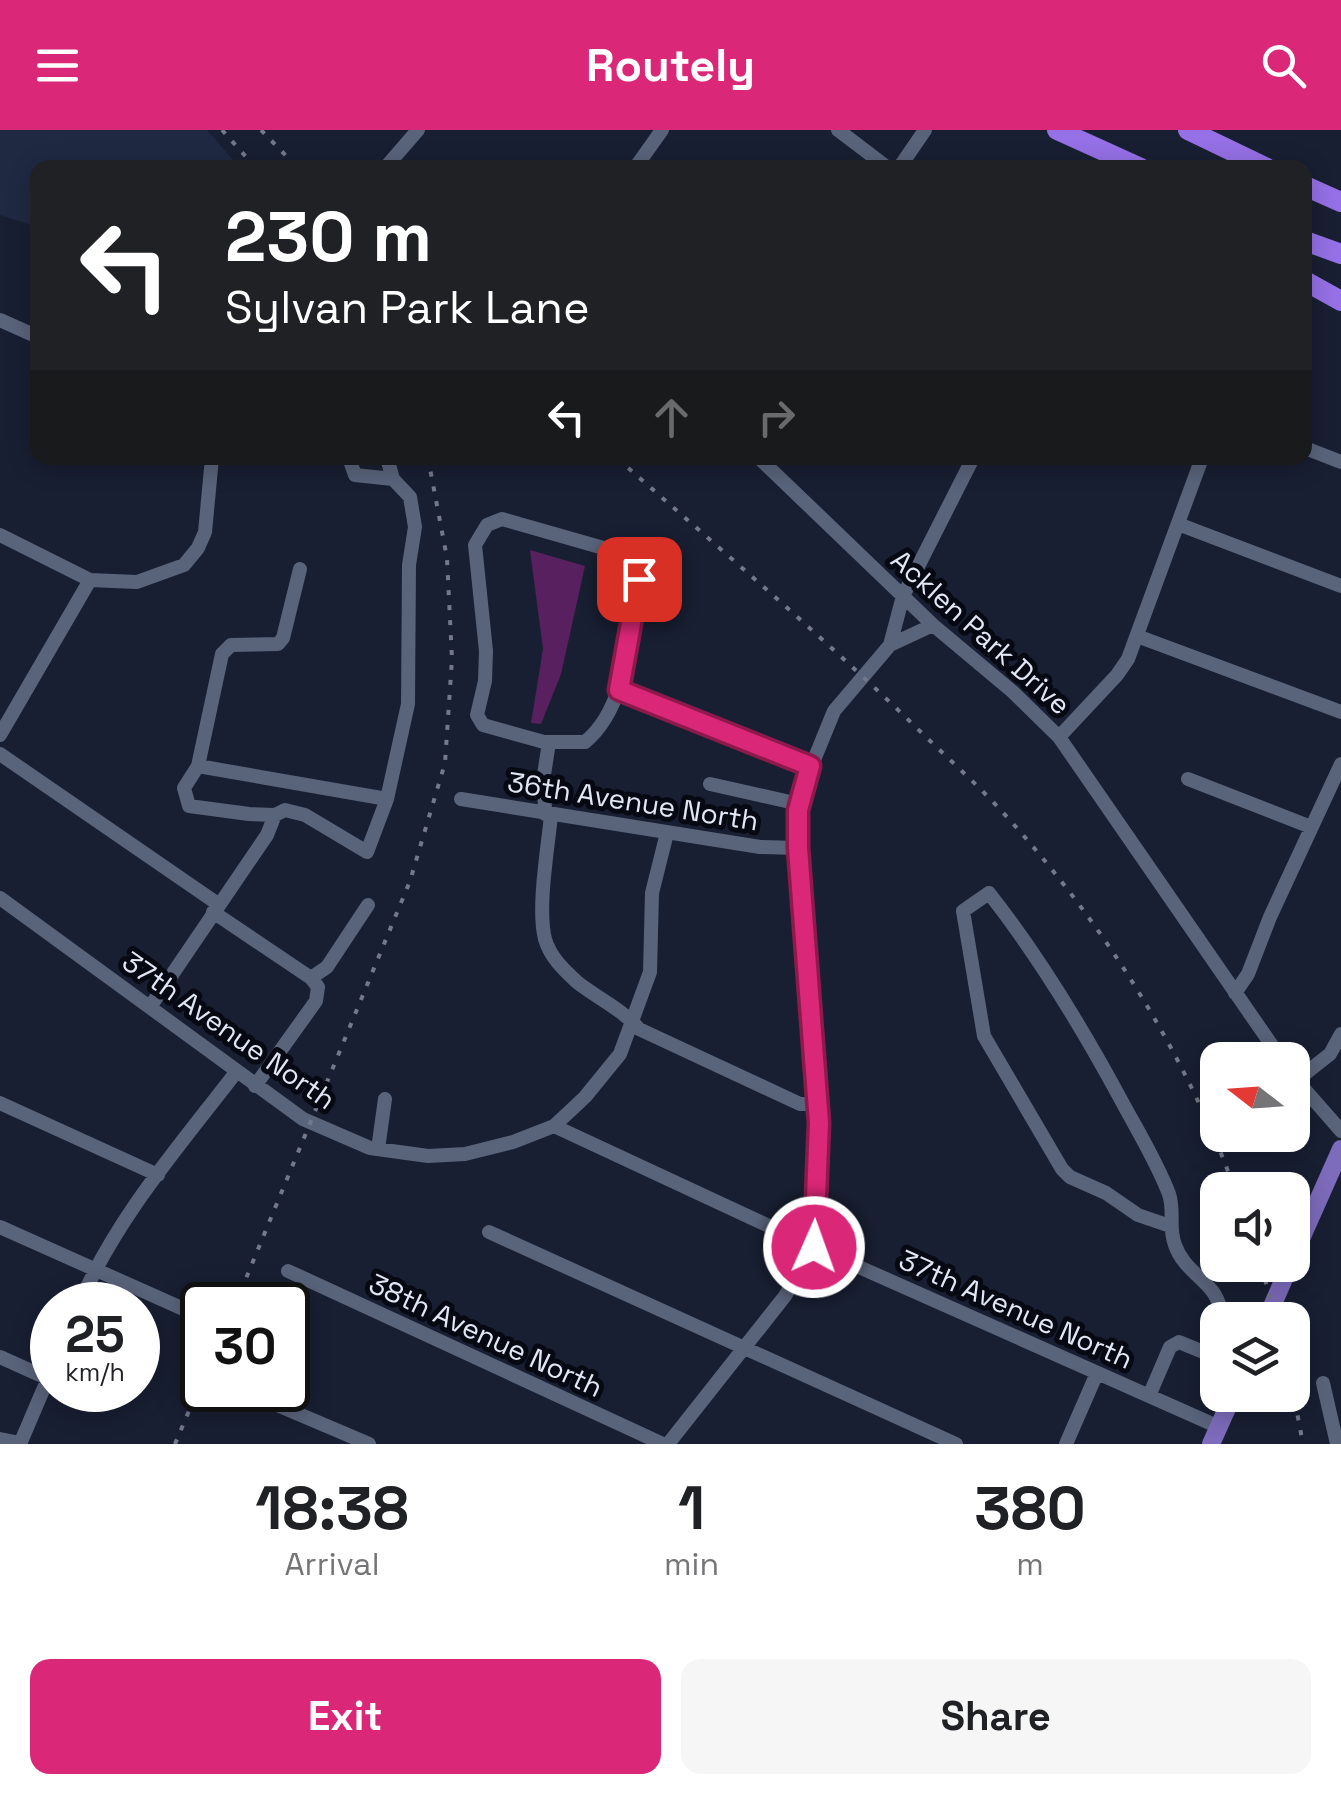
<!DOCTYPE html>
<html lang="en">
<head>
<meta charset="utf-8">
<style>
  body { margin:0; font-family:"Space Grotesk",sans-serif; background:#f6f6f6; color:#202124; height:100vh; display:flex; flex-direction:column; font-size:38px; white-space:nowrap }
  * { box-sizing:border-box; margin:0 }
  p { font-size:32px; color:#757577 }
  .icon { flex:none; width:55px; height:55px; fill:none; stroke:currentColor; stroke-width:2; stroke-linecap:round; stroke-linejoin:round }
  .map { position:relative; height:1314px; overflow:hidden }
  .sheet { display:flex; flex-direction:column; background:#fff; flex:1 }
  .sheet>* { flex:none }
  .top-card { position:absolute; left:30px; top:30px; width:1282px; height:305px; border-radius:20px; box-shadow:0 5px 25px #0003; background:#202124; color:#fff; overflow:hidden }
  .needle { width:65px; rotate:287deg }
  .buttons { position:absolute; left:1200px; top:912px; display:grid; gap:20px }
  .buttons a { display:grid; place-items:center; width:110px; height:110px; border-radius:20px; background:#fff; box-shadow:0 5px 25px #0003; font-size:50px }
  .speed { position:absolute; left:30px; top:1152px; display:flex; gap:20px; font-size:50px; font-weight:700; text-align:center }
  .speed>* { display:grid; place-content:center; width:130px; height:130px; border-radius:50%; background:#fff; box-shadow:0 5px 25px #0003; line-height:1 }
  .speed small { font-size:25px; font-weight:400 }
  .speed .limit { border:5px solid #111; border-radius:15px; background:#fff; color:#111 }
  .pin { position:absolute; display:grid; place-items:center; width:85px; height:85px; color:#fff; margin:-42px; border-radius:20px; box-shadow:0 5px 15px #0006 }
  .me { position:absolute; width:110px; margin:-55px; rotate:2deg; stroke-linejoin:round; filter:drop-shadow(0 0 8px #0008) }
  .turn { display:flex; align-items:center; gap:35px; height:210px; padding:0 30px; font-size:45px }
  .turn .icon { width:130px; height:130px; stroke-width:2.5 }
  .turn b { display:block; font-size:70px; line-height:85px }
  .lanes { display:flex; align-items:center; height:95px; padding:0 30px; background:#0003; justify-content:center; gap:50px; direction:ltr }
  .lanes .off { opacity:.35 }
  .eta { display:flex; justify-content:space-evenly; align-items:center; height:170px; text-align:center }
  .eta b { font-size:60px; font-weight:800; line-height:70px }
  .cta { display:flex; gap:20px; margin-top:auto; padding:20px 30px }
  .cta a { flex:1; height:115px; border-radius:20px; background:#db2777; color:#fff; font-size:40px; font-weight:800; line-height:115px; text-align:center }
  .cta a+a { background:#f6f6f6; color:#202124 }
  header { display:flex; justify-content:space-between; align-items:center; height:130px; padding:0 30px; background:#db2777; color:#fff; font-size:45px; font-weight:800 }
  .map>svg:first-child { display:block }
</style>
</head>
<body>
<header><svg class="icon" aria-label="menu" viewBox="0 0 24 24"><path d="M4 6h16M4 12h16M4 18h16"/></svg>Routely<svg class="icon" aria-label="search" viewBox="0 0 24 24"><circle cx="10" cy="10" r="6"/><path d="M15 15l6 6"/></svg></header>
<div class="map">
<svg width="1341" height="1314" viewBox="0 0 1341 1314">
  <rect width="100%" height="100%" fill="#181f32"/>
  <path fill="#1f2942" d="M0 0H207L239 37 38 38 37 97 0 85Z"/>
  <path fill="#58205f" d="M530 420 585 436 561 544 541 594 531 593 543 519Z"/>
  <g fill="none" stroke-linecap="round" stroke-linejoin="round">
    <path stroke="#59637a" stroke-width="14" d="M838 0 888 38
      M385 38 418 0
      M635 38 662 0
      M899 38 925 0
      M0 190 38 207
      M1305 318 1341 332
      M349 328 355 345
      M387 328 393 349 410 367 415 397 409 435 408 574 387 669 367 722 305 685 285 680 275 685 249 684 189 676 184 658 198 636 387 669
      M759 328 933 495 1013 562 1059 607 1282 930
      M355 345 393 349
      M502 389 621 423 631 430 639 449C629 501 629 576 585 612H544L483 595 477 585 485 551 486 521 475 415 487 395Z
      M1178 394 1341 456
      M0 405 90 450 137 452 184 435 198 418 205 402 212 328
      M1137 506 1341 582
      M890 515 933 495
      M619 560 810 636
      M0 605 90 450
      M1059 607 1117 545 1128 529 1202 328
      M0 624 218 774
      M198 636 222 524 231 515 278 514 283 508 300 439
      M1188 649 1311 697
      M710 654 799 674
      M461 669 760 717 798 718
      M545 684 544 645 549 612
      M551 685C548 718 537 778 545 809 550 827 564 840 577 852 597 868 622 879 639 899L800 974H818
      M0 768 303 989 370 1018 428 1026 465 1024 513 1012 554 996 585 967 620 924 650 842 652 763 667 703
      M213 782 311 848 327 837 368 775
      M1235 863 1248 844 1270 787 1341 634
      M150 877 267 705 275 685
      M1292 945 1341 1001
      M1297 950 1330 924 1341 904
      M255 956 316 871 318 857 311 848
      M0 973 158 1045
      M554 996 814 1117 1219 1297
      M378 1019 385 969
      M1170 1096 1138 1085 1106 1063 1070 1047 1062 1039 984 906 963 781 989 763C1040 828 1081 896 1120 968 1137 1000 1156 1030 1169 1064 1175 1082 1168 1097 1175 1115 1182 1136 1201 1146 1213 1162 1219 1170 1221 1181 1225 1190
      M0 1097 188 1181
      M489 1102 956 1314
      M288 1141 663 1314
      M79 1175C115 1089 181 1014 237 941
      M0 1227 49 1249
      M1323 1253 1337 1314
      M1149 1266 1170 1217 1179 1212 1218 1228
      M275 1274 369 1314
      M0 1309 20 1313
      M20 1314 52 1239
      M668 1314 785 1166 814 1117 819 993 798 718V680L803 657 834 581 890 515 903 466 973 328
      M1066 1314 1097 1243"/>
    <path stroke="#7d6bbb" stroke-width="18" d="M1292 1129 1341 1019
      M1266 1190 1290 1135
      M1211 1314 1233 1265"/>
    <path stroke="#9570e6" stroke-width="20" d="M1057 0 1141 38
      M1188 0 1267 38
      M1305 56 1341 72
      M1305 111 1341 124
      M1305 151 1341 171"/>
    <path stroke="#73798a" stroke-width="4" stroke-dasharray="5 10" stroke-linecap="butt" d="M222 0 256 38
      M261 0 298 38
      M617 328C721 420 827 510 926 607 953 633 982 659 1007 687 1104 794 1186 924 1235 1060
      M1261 1135 1276 1190
      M235 1175 410 751 445 633 452 529 447 428 428 328
      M1292 1256 1303 1314
      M175 1314 202 1250"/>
  </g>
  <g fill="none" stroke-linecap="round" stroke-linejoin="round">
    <defs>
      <path id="route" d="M639 449 619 560 810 636 798 680V718L819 993 814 1117"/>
    </defs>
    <use href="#route" stroke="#8e194d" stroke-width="25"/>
    <use href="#route" stroke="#db2777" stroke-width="18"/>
  </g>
  <g text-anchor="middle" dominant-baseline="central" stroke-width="10" stroke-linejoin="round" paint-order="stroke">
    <g font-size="28" fill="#e1e7f5" stroke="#060912">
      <text transform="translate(981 502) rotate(42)">Acklen Park Drive</text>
      <text transform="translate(633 671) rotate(9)">36th Avenue North</text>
      <text transform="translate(229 900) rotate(35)">37th Avenue North</text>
      <text transform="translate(1016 1179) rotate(24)">37th Avenue North</text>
      <text transform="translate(486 1205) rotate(25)">38th Avenue North</text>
    </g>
  </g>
</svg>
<div class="buttons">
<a><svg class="needle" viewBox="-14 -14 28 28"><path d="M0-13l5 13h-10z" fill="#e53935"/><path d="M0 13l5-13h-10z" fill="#757577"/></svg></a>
<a><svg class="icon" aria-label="sound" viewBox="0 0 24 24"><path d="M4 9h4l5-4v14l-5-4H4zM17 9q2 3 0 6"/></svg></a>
<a><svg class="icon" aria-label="layers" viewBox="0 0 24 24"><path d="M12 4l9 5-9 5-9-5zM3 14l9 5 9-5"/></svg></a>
</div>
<div class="speed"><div>25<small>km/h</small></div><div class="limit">30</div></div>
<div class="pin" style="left:639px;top:449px;background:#d93025"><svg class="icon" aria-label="arrive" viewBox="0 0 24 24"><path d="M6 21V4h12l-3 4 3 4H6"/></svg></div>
<svg class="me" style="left:814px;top:1117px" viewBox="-20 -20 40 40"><circle r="17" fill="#db2777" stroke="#fff" stroke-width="3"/><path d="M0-11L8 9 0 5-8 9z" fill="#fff"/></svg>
<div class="top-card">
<div class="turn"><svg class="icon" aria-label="left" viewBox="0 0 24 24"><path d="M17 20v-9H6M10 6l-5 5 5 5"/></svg><div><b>230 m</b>Sylvan Park Lane</div></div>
<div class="lanes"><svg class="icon" aria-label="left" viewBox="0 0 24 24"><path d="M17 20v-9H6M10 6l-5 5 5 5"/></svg><svg class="icon off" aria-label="ahead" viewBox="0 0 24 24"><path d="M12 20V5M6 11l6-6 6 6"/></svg><svg class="icon off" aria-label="right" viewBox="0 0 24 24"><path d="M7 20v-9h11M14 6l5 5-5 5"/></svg></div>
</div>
</div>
<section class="sheet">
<div class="eta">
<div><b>18:38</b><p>Arrival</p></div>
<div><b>1</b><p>min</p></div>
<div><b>380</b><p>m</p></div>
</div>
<div class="cta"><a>Exit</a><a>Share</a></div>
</section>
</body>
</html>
